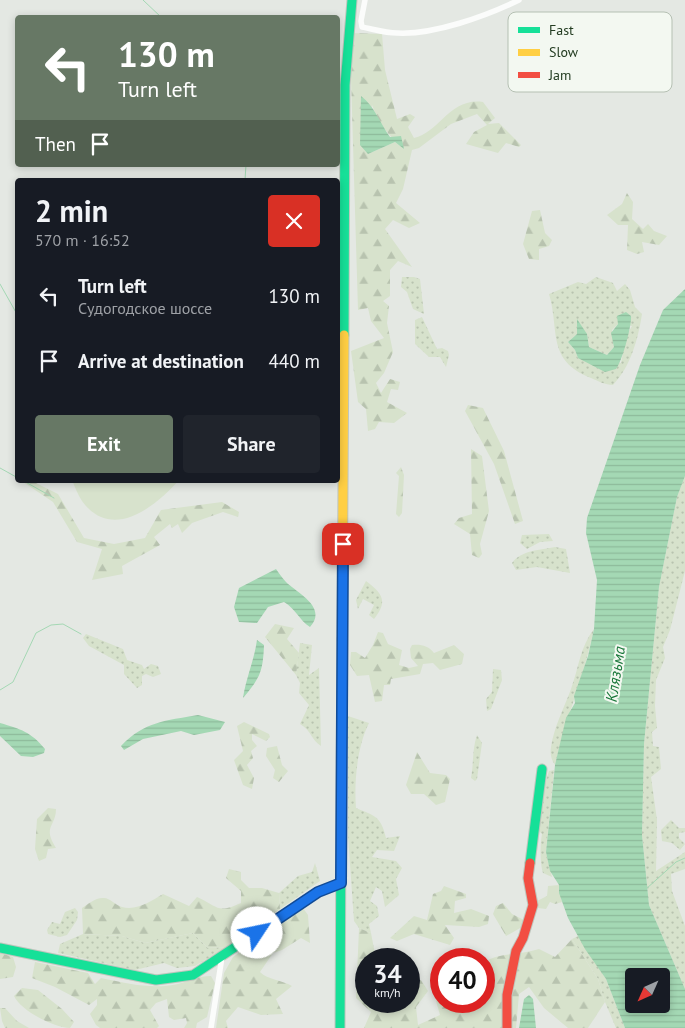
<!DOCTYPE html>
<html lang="en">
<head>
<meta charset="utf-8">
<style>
  body { margin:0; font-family:"PT Sans",sans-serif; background:#20242c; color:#f1f3f6; height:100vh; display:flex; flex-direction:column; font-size:19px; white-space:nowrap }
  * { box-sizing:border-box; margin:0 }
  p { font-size:16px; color:#9ea1a6 }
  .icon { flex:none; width:28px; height:28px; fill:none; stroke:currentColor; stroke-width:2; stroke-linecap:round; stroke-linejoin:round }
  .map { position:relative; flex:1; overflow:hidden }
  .sheet { position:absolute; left:15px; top:178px; width:325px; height:305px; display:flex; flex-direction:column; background:#171b24; border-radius:5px; box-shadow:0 2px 8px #0003 }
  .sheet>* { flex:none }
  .top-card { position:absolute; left:15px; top:15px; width:325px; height:152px; border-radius:5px; box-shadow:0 2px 8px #0003; background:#677865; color:#fff; overflow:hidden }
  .needle { width:32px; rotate:225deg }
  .controls { position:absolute; left:625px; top:968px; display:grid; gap:10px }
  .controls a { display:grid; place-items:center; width:45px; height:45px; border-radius:5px; background:#171b24; box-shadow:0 2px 8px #0003; font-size:25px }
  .speed { position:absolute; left:355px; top:948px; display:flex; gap:10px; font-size:25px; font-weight:700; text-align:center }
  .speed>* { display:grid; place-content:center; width:65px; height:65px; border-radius:50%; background:#171b24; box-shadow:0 2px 8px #0003; line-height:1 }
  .speed small { font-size:12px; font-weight:400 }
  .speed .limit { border:8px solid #d22; background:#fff; color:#111 }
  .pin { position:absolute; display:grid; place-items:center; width:42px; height:42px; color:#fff; margin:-21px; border-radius:10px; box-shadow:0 2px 8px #0006 }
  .me { position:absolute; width:55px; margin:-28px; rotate:56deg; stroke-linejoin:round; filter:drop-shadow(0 0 4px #0008) }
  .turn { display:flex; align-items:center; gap:18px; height:105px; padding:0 20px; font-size:22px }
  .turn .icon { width:65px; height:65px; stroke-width:2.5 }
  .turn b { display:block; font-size:35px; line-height:42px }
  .then { display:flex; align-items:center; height:48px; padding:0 20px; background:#0003; gap:10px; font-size:19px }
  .round { display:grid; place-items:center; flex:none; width:52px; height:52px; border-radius:5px; background:#20242c }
  .head { display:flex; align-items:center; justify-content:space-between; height:85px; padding:0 20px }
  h1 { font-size:30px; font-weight:700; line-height:38px }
  .action { display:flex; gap:10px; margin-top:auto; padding:10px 20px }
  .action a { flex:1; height:58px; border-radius:5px; background:#677865; color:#fff; font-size:20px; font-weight:700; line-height:58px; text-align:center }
  .action a+a { background:#20242c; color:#f1f3f6 }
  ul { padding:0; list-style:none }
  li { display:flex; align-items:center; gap:15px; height:65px; padding:0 20px }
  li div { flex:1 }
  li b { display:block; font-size:19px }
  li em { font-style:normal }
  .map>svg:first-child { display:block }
</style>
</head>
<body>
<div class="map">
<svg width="685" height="1028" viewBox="0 0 685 1028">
  <defs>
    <pattern id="grass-dots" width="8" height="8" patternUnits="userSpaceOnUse" patternTransform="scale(1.25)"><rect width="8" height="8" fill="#d7e2cc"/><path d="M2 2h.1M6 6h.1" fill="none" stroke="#b8c3af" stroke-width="1.8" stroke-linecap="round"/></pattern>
    <pattern id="forest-firs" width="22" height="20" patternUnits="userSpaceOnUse" patternTransform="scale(1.25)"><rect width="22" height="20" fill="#d7e2cc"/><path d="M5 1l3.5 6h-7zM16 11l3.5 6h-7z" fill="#b8c3af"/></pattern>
    <pattern id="water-rules" width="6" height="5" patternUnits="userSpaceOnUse" patternTransform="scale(1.25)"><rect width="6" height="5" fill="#a4d8b4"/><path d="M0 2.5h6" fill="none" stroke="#8dba9a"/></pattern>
  </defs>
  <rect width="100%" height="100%" fill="#e4e8e3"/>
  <path fill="url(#grass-dots)" fill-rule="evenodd" d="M402 277H414L420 279 424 314 413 309 407 292 401 287Z
    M596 277 613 283 617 291 625 284 630 290 635 307 642 314C638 339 631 366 613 385 605 385 598 381 591 378 546 360 560 331 549 294L578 282 586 284ZM618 324 632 326 626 336 621 363 578 358 575 350 568 342 577 334H587L589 347 607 355 614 347 612 330Z
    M422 317 437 349 442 348 448 351 449 355 446 367 440 357H429L415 344V320Z
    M685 476V571L670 630 663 647 665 658 656 680 655 706 657 728 652 732 653 746 659 747 661 769 651 777 657 820 656 871 685 852V869L671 874 672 891 685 926V989L649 905 642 835 644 744 659 587 677 497Z
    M549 534 553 541 540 542 527 549 520 543 522 535Z
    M555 547 566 549 570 573 537 567 516 570 512 563C521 550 541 550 555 547Z
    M366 581C383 594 388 601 374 619L369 615 374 605 363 599 358 609 356 600Z
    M594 629C584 676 566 718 555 765 551 759 550 754 551 747 554 727 564 708 571 689 579 667 580 647 594 629Z
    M86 634 123 649 127 660 142 665 144 669 151 664 158 666 161 674 153 677 146 674 142 676V685L137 688 124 674V665L89 646 83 638Z
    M300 643 312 645 309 675 319 668 321 746C311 740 312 731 300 724L309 705 299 693 300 683 296 675Z
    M493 669 501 670 502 680 491 709 487 711 486 699 492 692Z
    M348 716 369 723C357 747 354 782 356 808 375 816 381 816 386 838L400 836 394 851 377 850 372 857 396 861 402 868 396 879 399 895 385 907 382 891 376 887 370 901 377 906 379 916 369 924 371 933 359 928 354 921 348 836Z
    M477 735 482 743 477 779 475 781 471 778C474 762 472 750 477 735Z
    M554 770 546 852 552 877 543 873C540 864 540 844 542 834L537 829 542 793 549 771Z
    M671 820 679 828H685V832L679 833V838L685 844 680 850 672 843 662 841 661 830Z
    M315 863 320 881 280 909 279 893 298 876 312 872Z
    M75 908 78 912 77 920 67 935 60 937 48 934 47 930 52 922 60 924 65 912Z
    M193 933 208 948 227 947 195 966 177 968 164 963 135 970 58 953 60 944 83 934 122 936 145 943Z
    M578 936 606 979 625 1028H616L605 1002 598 979 572 939Z"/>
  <path fill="url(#forest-firs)" fill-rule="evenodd" d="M353 33 382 34 385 70 397 119 410 114 415 117 408 127 414 138C439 133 450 97 483 102L495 118 488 124 499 123 521 145 519 147 506 143 498 153 466 144 474 132 487 125 477 114 451 124 419 148 412 150 403 189 396 203 420 223 409 228 393 220 385 229 412 267 398 261 390 270V296L383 301 389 306 387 323 393 352 384 373 376 383 381 393 390 379 400 382 398 390 391 389 387 402 407 413 394 423 379 422 375 429 368 431 366 409 358 402 351 351 384 338 371 321 368 308 358 310 351 78ZM372 105C379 124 388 135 403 148L395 142 368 154Z
    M627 193 633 202 632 219 643 229 648 224 654 231 667 236 659 245 642 242 644 252 637 254 627 250 628 225H618L607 215 622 204Z
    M540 210 545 233 552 240 549 246 539 249V260L529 259 523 244 532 211Z
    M468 405 483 408 504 451 523 521 515 524 494 464 465 411Z
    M471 449 482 456 489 511 480 544 482 554 479 558 472 555 470 534 454 524 459 518 472 514Z
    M401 467 404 475 402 513 399 517 396 514 399 476 396 473Z
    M25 480H30L58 494 84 538 114 544 145 538 161 510 222 502 239 512 238 517 223 512 192 523 182 533 178 524 172 528 170 524 154 537 160 545 122 566 123 574 92 580 102 549 77 542 53 502 23 482Z
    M275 624 294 628 287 639 299 653 296 675 265 637Z
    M378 632 383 633 388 644 402 650 399 665 409 668 418 666 411 658 410 649 412 645C421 644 429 646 434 653L454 645 464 654 462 664 440 670 433 663 423 664 420 674 391 679 390 685H384L382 701 375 702 369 675 357 676 350 665 351 652H356L365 658 373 645Z
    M244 722 269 734 270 737 266 741 252 734V740L257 746 251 751 253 758 247 765 254 778 252 789 243 785 234 760 243 751 237 726Z
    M277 746 282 765 288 771 279 782 273 778 275 770 266 756 267 748Z
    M417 752 430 773 446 775 450 779 445 802 436 805 424 794H411L406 785Z
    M48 808 56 809C56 827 42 826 56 848L48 849 46 858 39 861 35 849 37 819Z
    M229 869 241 872V880L249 888H262L279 893 280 909 227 947 208 948 193 933 145 943 122 936 83 934 82 908C88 904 96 897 104 898 110 898 115 905 122 907 137 911 151 901 163 894L189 906 197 897C219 907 217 914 241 903V891L226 878Z
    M559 885 562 902 555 904 550 902 546 909 538 908 537 901 547 896 548 886Z
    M444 886 466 894V898L455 901 454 913 471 909 489 916 488 924 479 927 445 925 454 938 450 945 414 934 397 941 390 938 414 916 427 920 433 894 441 891Z
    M503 903 512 914 524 920 522 927 506 936 493 914 496 906Z
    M303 908 308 915 310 943 301 938 282 950 273 953 260 972C268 980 282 980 292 986L276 999 283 1014 261 1015 238 1007 226 1021 228 1028H216L224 973 233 957Z
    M359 928 371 933 376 959H366V1001H409V987L421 980 428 991 416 1007 418 1025 440 1015 436 1001 441 994V1001H484V962C501 952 521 955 539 949L555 957 572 939 598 979 605 1002 588 1028H568L544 1008 529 987 519 994 516 1028H364L371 1012 356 998Z
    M0 953 13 957 16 967 13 977 0 979Z
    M35 962 88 973 95 984 101 978C126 983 152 990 178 984 190 981 198 976 211 976L215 983 207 1017 197 1023 196 1028H184L187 1023 186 1018 174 1020 169 1017 167 999 156 1003 150 1010 159 1026 157 1028H100L96 1025 90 1014 97 1005V999L89 1005 55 987 32 978Z
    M22 988 38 990 62 1009 74 1022 70 1028C54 1028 20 1010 14 996Z
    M0 1008H5L17 1021 29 1028H5L2 1021Z"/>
  <path fill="#d7e2cc" d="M72 480H179C155 507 112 542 82 501 78 495 75 487 72 480Z"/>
  <path fill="url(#water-rules)" fill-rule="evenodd" d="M361 96C375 107 380 123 390 137L401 136 404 149 395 142 368 154 360 145Z
    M685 289V476L677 497 659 587 644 744 642 835 649 905 685 989V1028H625L606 979 585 949 568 918 559 893V885L550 871 546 852 555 765 566 718 575 703 574 696 588 656 594 629 597 580 586 533 587 518 640 365 663 310ZM661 976V1004H634V976Z
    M626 312 631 316C632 325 622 362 616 369L605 372 578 358 575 350 568 342 577 334V319L587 334 589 347 607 355 614 347 611 333 618 324 617 316Z
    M276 569C279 573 282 578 286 582 297 593 328 607 310 627 299 620 296 609 284 602L268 607 257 623 239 622 234 607 239 588Z
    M257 640 264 645C263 672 260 678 243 698 246 678 254 661 257 640Z
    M198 715 225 722 220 730 194 735 181 731 143 739 124 750 121 746C145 721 165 721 198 715Z
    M0 723C21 729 31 732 45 749L44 753 33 757 21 756 0 736Z
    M529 995 533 999 536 1028H519L524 999Z"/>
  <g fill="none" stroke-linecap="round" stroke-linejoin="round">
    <path stroke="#a4d8b4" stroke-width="1" d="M143 0 162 18
      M245 180 246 165
      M0 284 18 316
      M0 468 18 478
      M22 480 54 498
      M0 690 13 682 36 633 51 625 63 624 81 634
      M646 889 676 862 685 858"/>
    <defs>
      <path id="fast" d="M344 335 345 85 352 0
        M530 863 542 769
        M0 948 156 980 193 975 318 892 341 883
        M340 1028 342 639"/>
      <path id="slow" d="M342 639 344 335"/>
      <path id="jam" d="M507 1028V995L516 951 523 938 533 905 528 878 530 863"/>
    </defs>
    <use href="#fast" stroke="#bec5bc" stroke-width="11"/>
    <use href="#slow" stroke="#bec5bc" stroke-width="11"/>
    <use href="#jam" stroke="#bec5bc" stroke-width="11"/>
    <path stroke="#fbfcfb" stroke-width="5.5" d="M365 0 361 21 362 27C373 29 385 33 397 33 434 35 486 16 519 0
      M211 1028 222 957"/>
    <use href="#fast" stroke="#16e098" stroke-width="9"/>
    <use href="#slow" stroke="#ffcf43" stroke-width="9"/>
    <use href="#jam" stroke="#f24e42" stroke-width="9"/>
  </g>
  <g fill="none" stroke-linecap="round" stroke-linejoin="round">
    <defs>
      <path id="route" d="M257 933 318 892 341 883 343 544"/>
    </defs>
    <use href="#route" stroke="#114b97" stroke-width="12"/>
    <use href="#route" stroke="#1a73e8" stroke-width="9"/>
  </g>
  <g text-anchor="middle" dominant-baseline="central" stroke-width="4" stroke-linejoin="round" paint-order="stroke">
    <g font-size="16" font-style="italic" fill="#1b783b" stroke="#f3f8f1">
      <text transform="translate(615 674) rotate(-81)">Клязьма</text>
    </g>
  </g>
  <rect x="508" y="12" width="164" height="80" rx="8" fill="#f3f8f1" stroke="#b5c0b3" stroke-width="1"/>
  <rect x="518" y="27" width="22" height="6" fill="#16e098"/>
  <rect x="518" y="49" width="22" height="7" fill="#ffcf43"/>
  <rect x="518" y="72" width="22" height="6" fill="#f24e42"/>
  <g font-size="14" fill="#233c21">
    <text x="549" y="35">Fast</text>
    <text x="549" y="57">Slow</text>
    <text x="549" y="80">Jam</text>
  </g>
</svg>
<div class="controls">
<a><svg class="needle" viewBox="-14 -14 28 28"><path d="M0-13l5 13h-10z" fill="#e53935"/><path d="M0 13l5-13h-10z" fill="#9ea1a6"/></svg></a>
</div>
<div class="speed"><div>34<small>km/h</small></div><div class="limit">40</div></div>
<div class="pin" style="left:343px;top:544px;background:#d93025"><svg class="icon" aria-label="arrive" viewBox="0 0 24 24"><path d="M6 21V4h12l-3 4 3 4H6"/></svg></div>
<svg class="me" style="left:257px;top:933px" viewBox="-20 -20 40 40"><circle r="19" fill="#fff"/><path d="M0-13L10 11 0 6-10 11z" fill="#1a73e8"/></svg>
<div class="top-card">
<div class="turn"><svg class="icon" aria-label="left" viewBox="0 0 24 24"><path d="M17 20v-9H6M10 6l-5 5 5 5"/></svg><div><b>130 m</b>Turn left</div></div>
<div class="then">Then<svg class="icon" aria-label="arrive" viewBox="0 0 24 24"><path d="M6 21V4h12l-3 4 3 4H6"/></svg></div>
</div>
<section class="sheet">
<div class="head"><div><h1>2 min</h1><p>570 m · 16:52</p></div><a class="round" style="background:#d93025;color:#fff"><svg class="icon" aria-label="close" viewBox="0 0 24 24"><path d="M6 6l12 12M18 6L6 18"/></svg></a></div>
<ul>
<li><svg class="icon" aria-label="left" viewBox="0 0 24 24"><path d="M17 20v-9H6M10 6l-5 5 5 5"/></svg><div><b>Turn left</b><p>Судогодское шоссе</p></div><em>130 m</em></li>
<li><svg class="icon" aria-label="arrive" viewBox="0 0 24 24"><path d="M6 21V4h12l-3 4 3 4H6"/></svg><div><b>Arrive at destination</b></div><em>440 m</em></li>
</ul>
<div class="action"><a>Exit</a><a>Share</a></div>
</section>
</div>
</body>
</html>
